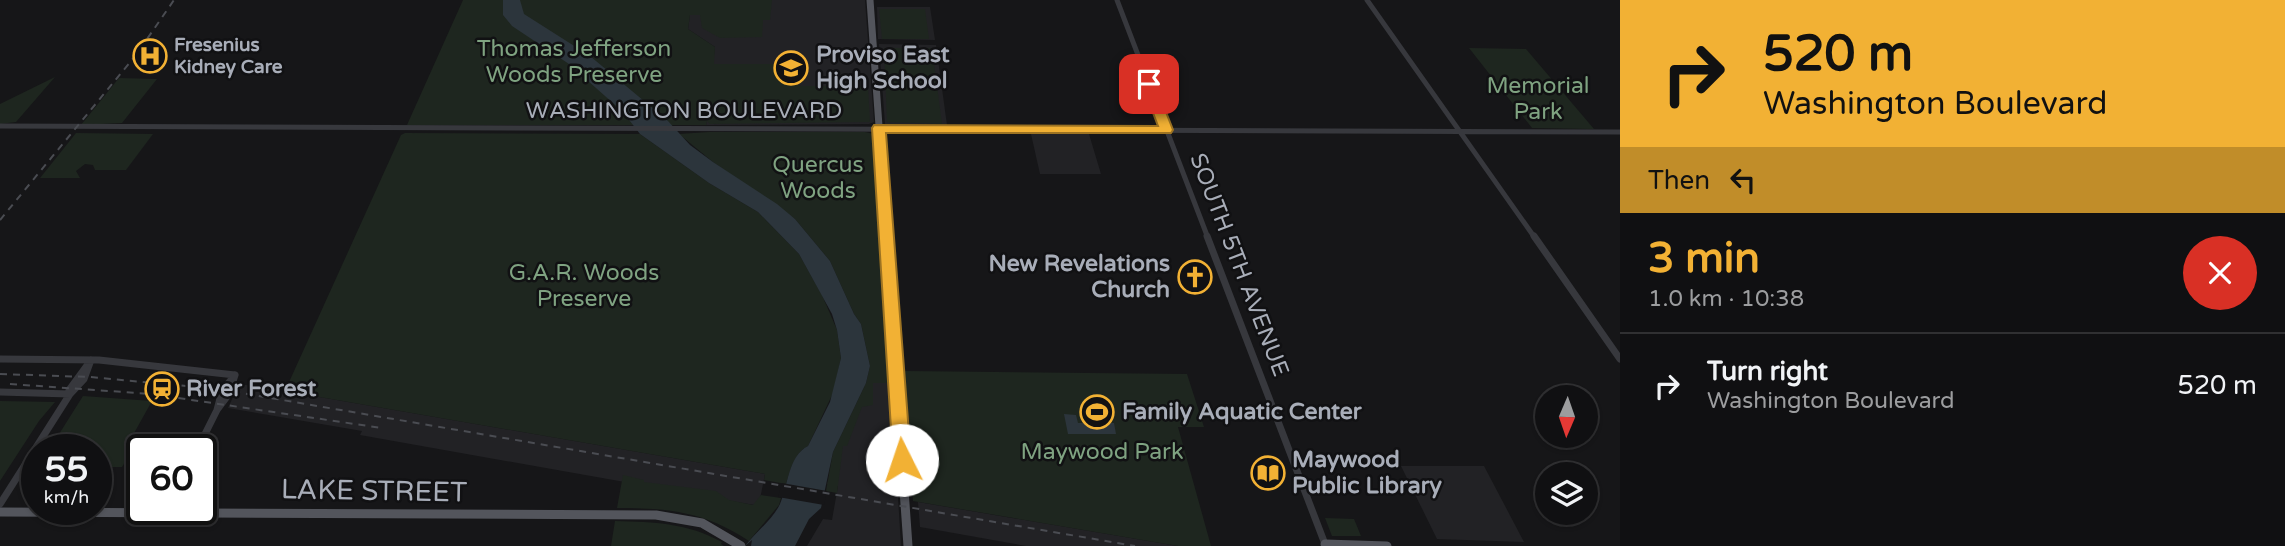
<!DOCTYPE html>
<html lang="en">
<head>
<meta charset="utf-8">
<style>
  body { margin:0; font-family:"Varela Round",sans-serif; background:#19191b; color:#f1f3f6; height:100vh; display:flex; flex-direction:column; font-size:26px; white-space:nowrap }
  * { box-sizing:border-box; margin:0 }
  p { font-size:23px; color:#9c9d9f }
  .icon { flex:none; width:38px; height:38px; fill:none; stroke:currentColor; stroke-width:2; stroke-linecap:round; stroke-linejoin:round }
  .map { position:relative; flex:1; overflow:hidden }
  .sheet { display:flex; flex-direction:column; background:#101012; width:665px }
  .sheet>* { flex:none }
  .top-card { background:#f2b134; color:#111; overflow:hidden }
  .needle { width:46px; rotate:182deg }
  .fabs { position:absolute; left:1535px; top:385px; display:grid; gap:14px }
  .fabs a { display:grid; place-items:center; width:63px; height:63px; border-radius:50%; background:#101012; box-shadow:0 2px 5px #0004,0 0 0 2px #303032; font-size:35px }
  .speed { position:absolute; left:21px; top:434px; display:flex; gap:14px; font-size:35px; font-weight:700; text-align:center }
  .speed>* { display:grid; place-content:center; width:91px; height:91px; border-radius:50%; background:#101012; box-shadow:0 2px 5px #0004,0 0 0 2px #303032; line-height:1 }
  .speed small { font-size:18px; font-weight:400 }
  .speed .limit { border:4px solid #111; border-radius:10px; background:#fff; color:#111 }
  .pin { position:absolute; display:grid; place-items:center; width:60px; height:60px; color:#fff; margin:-30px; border-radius:14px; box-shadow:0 4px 10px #0006 }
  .me { position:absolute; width:77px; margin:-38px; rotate:356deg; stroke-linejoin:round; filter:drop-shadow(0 0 5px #0008) }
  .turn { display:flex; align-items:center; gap:24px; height:147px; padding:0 28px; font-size:32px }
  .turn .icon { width:91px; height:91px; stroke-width:2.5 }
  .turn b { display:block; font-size:49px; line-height:60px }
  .then { display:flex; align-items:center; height:66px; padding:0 28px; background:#0003; gap:14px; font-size:26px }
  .round { display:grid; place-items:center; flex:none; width:74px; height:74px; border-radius:37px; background:#19191b }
  .head { display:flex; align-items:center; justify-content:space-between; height:119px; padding:0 28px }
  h1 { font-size:42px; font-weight:700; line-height:52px; color:#f2b134 }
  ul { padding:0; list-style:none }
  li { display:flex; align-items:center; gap:21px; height:105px; padding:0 28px; border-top:2px solid #303032 }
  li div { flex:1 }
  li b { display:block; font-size:26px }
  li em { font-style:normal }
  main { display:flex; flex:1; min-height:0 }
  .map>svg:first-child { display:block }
</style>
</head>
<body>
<main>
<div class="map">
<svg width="1620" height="546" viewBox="0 0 1620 546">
  <rect width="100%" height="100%" fill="#161618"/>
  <path fill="#222225" d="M692 0H865L874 122 869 124 706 125 715 47 688 29Z
    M930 7 935 40 878 39 877 7Z
    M879 44 936 45 947 125 885 124Z
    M1031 134H1089L1101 174H1040Z
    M866 383H891L901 546H807L823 519 832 520 838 486 827 484Z
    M239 384 285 391 765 474 760 499 754 505 360 435 362 431 228 408Z
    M1401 466H1484L1524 542 1437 539Z
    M918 502 1178 546H1026L920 527Z"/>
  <path fill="#1e261f" d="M463 0H772L770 20H763L762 37 720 38 702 28 700 15H690L688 29 715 47 714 64H796L795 83 801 86H868L870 122 710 124 707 121 706 125H407Z
    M879 9H925L929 39H882Z
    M884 48H932L942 124 887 122Z
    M1469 48 1526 49 1594 129 1532 128Z
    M55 77 16 122 0 124V104Z
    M119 78 157 79 122 123 81 125Z
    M709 132H865L874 134 891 383H873V405L862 407 847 446H843L837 493 826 491 833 452 866 383 870 366 861 324 854 314 830 261 795 219 713 162 679 134Z
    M76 133 153 134 126 170H95L93 165 85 164 76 171 80 178H40Z
    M405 133 640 134 709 183 758 212 799 254 822 295 837 330 841 358 833 393 808 446C794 453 790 471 786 484L764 480 765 474 285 391 401 135Z
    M905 371 1187 374 1204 427H1178L1211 546H1178L913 501 903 373Z
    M83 396 152 401 133 435 187 442 183 450H142V457H128L122 467H111L96 492V450H49Z
    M0 401 55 402 39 421 0 481Z
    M623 475 644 480V482L716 491 729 500 753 505 761 495 781 498 779 505 749 541C705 512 670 508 617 508Z
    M1325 518 1354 519 1361 536H1332Z
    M615 521C655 522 687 523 722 542L721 544 724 546H611Z"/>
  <path fill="#2c353c" d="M503 0H520L524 14 590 56 668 121 690 145 713 162 777 204 795 219 830 261 854 314 861 324 870 366 866 383 833 452 821 508 809 519 795 546H751L752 540 745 546C755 533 773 519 780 504 788 486 788 456 808 446L830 402 841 358 837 330 832 314 799 254 758 212 709 183 640 134 623 112 569 64 512 26 503 15Z
    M1064 414 1076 415 1078 423H1114L1116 434H1068Z"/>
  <path fill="#161618" d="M782 483 827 491 824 505 778 497Z"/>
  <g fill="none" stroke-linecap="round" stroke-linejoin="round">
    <path stroke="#37383d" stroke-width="5" d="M1117 0 1208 238
      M1367 0 1535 238
      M0 126 1620 132"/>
    <path stroke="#37383d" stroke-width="7" d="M1207 236 1325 544
      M1534 236 1620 359
      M0 359 99 360 235 375
      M0 392 70 394
      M70 394 84 379 91 360
      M217 410 229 394 235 375
      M197 450 217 410 222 391 235 375
      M0 504 70 394 69 390 91 360"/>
    <path stroke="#53555c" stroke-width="7" d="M870 0 887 238"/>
    <path stroke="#53555c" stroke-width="9" d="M886 236 908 546
      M0 512 656 515 702 523 741 546
      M1325 544 1387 546"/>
    <path stroke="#4a4c52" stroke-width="2" stroke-dasharray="7 6" stroke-linecap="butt" d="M0 220 136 55 174 0
      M0 374 90 377 218 389 1135 546
      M10 384 151 394 382 428"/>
  </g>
  <path fill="#f2b134" stroke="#9d7322" stroke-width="2" d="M1149 80 1155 84 1173 130 1171 133H886L911 460 909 466 902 469 895 466 893 460 872 128 874 125 1158 126 1142 84Z"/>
  <defs>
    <symbol id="hospital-ring" viewBox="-11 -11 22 22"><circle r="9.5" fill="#111113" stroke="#f2b134" stroke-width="1.5"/><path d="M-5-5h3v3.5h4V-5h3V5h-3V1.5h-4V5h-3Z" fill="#f2b134"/></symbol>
    <symbol id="school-ring" viewBox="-11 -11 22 22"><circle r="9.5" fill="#111113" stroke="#f2b134" stroke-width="1.5"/><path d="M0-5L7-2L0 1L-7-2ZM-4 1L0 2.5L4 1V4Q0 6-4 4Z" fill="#f2b134"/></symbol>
    <symbol id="church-ring" viewBox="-11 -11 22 22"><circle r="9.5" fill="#111113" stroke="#f2b134" stroke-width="1.5"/><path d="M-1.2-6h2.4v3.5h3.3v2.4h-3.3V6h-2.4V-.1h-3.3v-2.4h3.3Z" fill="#f2b134"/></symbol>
    <symbol id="station-ring" viewBox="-11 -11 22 22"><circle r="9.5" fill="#111113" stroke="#f2b134" stroke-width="1.5"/><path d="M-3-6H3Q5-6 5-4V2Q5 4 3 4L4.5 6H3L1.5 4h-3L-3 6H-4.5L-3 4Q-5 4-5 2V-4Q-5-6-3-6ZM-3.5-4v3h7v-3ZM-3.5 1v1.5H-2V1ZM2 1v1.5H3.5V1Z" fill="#f2b134"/></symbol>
    <symbol id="stadium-ring" viewBox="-11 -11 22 22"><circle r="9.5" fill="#111113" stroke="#f2b134" stroke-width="1.5"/><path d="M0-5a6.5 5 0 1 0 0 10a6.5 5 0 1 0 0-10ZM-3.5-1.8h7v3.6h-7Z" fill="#f2b134"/></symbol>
    <symbol id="library-ring" viewBox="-11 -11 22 22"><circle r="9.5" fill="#111113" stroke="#f2b134" stroke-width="1.5"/><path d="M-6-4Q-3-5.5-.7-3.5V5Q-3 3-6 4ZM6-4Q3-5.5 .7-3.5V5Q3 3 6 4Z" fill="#f2b134"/></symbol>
  </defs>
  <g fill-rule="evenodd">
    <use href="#hospital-ring" x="131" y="37" width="38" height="38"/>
    <use href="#school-ring" x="772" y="49" width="38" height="38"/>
    <use href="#church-ring" x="1176" y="258" width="38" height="38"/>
    <use href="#station-ring" x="143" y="370" width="38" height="38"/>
    <use href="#stadium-ring" x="1078" y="393" width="38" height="38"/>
    <use href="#library-ring" x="1249" y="454" width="38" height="38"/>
  </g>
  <g text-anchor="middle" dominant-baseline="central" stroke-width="5" stroke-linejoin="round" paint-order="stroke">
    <g font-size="19" font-weight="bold" fill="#a8adb8" stroke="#111113" text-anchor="start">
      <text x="174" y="45">Fresenius<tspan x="174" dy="22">Kidney Care</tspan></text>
    </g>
    <g font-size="23" fill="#7fa381" stroke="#111113">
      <text x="574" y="49">Thomas Jefferson<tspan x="574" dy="26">Woods Preserve</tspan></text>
      <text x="1538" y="86">Memorial<tspan x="1538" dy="26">Park</tspan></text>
      <text x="818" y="165">Quercus<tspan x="818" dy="26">Woods</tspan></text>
      <text x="584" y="273">G.A.R. Woods<tspan x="584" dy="26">Preserve</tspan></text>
      <text x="1102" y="452">Maywood Park</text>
    </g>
    <g font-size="23" font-weight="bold" fill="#a8adb8" stroke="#111113" text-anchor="start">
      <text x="816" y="55">Proviso East<tspan x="816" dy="26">High School</tspan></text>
      <text x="1170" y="264" text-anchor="end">New Revelations<tspan x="1170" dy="26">Church</tspan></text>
      <text x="186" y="389">River Forest</text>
      <text x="1122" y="412">Family Aquatic Center</text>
      <text x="1292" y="460">Maywood<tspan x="1292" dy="26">Public Library</tspan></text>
    </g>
    <g font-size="23" fill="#a8adb8" stroke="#111113">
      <text x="684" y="111">WASHINGTON BOULEVARD</text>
      <text transform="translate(1239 265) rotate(69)">SOUTH 5TH AVENUE</text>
    </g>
    <g font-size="28" fill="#a8adb8" stroke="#111113">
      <text transform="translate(374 491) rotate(1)">LAKE STREET</text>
    </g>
  </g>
</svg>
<div class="fabs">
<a><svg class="needle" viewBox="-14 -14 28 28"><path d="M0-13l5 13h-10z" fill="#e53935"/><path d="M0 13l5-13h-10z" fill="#9c9d9f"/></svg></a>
<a><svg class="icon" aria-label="layers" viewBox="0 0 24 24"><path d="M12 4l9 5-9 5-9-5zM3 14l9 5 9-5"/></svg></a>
</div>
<div class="speed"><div>55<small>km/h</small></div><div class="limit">60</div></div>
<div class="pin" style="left:1149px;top:84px;background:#d93025"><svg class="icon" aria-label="arrive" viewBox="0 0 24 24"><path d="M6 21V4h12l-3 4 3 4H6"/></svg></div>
<svg class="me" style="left:902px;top:460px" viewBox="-20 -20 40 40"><circle r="19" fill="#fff"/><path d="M0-13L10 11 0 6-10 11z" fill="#f2b134"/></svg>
</div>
<section class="sheet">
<div class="top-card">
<div class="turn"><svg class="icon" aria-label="right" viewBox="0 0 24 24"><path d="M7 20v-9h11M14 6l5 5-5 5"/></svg><div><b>520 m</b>Washington Boulevard</div></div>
<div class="then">Then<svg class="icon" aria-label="left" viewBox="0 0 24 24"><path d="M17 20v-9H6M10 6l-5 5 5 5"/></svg></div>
</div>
<div class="head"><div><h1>3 min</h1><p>1.0 km · 10:38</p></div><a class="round" style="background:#d93025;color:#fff"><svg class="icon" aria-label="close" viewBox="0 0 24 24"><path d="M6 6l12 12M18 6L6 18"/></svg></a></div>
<ul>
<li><svg class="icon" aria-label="right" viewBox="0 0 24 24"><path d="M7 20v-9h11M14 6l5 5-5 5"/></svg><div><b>Turn right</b><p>Washington Boulevard</p></div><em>520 m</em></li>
</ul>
</section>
</main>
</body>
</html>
